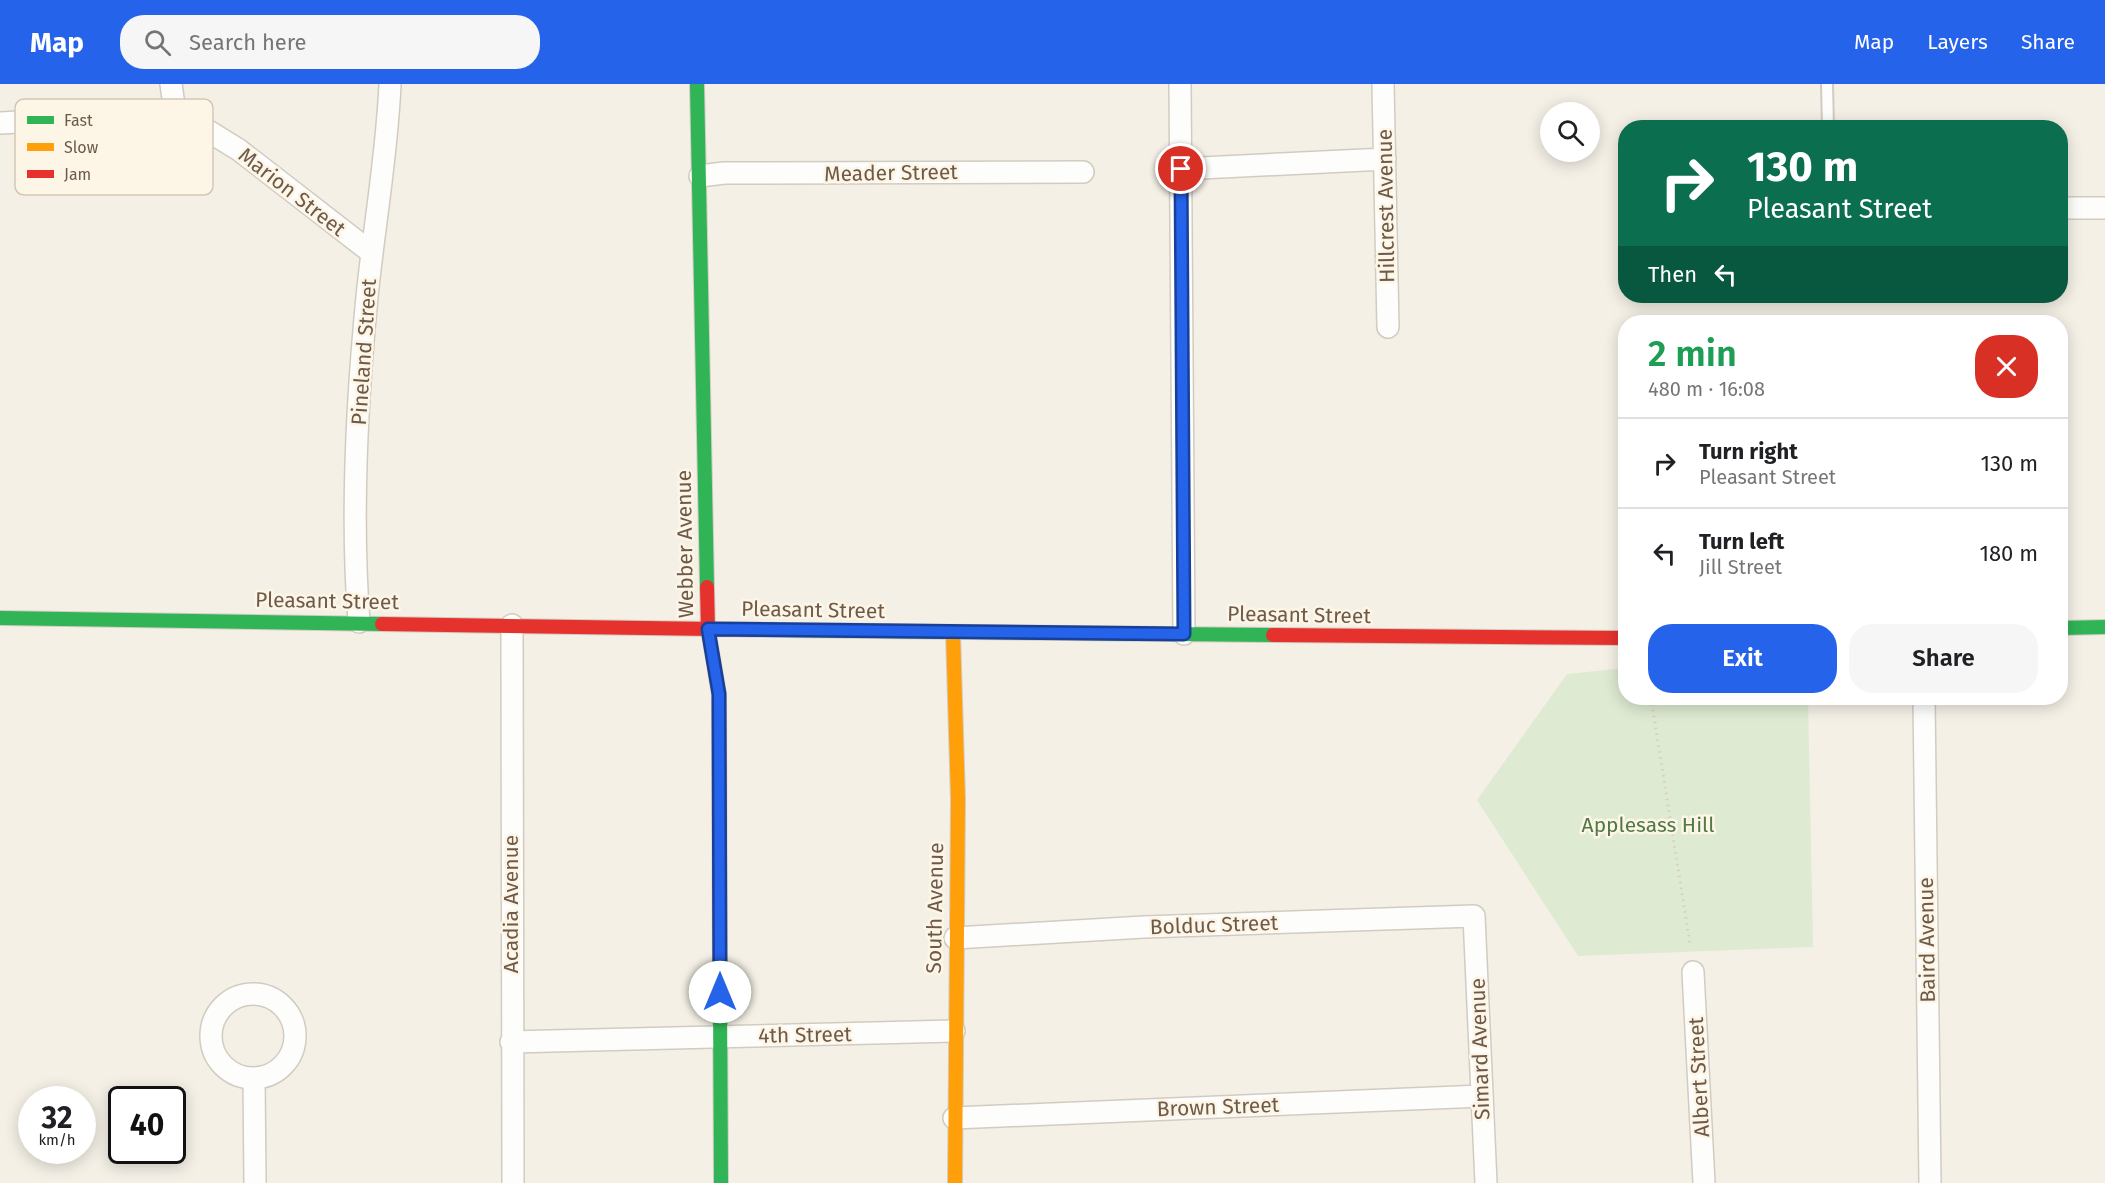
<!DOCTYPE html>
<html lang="en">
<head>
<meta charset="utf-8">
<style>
  body { margin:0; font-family:"Fira Sans",sans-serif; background:#f6f6f6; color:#202124; height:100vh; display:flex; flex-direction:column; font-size:22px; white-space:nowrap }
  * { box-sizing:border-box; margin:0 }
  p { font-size:20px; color:#757577 }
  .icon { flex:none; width:33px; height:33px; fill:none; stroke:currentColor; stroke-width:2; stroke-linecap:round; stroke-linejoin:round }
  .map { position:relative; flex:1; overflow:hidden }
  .drawer { position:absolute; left:1618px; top:231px; width:450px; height:390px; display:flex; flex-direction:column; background:#fff; border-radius:24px; box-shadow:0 3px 15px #0003 }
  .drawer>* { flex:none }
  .banner { position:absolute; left:1618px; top:36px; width:450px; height:183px; border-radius:24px; box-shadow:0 3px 15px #0003; background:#0b6e4f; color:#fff; overflow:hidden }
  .controls { position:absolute; left:1540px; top:18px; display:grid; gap:12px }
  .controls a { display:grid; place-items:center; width:60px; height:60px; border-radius:50%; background:#fff; box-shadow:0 3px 15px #0003; font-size:30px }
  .speed { position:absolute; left:18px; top:1002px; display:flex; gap:12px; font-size:30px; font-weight:700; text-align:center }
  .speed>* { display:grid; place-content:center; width:78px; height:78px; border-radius:50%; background:#fff; box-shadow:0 3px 15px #0003; line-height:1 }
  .speed small { font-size:15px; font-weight:400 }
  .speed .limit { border:3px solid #111; border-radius:9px; background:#fff; color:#111 }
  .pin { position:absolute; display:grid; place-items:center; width:51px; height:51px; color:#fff; margin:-26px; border:3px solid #fff; border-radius:50%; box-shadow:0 2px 6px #0007 }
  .me { position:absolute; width:66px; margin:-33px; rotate:0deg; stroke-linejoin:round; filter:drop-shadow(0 0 4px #0008) }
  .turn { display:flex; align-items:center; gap:21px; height:126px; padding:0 30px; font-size:27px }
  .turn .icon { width:78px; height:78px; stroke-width:2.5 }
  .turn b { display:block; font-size:42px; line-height:51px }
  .then { display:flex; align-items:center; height:57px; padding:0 30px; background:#0003; gap:12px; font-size:22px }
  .round { display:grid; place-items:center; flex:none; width:63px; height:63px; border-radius:24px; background:#f6f6f6 }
  .head { display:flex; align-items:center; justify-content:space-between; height:102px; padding:0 30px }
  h1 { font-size:36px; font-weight:600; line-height:45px; color:#1e9e55 }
  .action { display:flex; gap:12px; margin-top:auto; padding:12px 30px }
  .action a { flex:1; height:69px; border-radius:24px; background:#2563eb; color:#fff; font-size:24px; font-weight:600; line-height:69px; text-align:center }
  .action a+a { background:#f6f6f6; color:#202124 }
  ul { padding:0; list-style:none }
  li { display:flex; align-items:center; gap:18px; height:90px; padding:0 30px; border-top:2px solid #e0e0e0 }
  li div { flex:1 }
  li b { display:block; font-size:22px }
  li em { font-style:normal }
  header { display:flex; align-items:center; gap:36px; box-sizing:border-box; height:84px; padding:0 30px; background:#2563eb; color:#fff }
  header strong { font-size:28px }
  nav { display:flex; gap:33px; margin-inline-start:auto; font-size:21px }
  .search { width:420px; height:54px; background:#f6f6f6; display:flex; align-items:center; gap:15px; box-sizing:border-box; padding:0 21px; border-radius:24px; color:#757577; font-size:22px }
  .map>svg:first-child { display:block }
</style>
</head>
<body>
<header>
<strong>Map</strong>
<div class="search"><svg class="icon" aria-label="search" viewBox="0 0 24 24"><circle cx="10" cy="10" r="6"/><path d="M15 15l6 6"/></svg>Search here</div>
<nav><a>Map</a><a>Layers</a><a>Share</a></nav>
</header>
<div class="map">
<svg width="2105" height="1099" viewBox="0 0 2105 1099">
  <rect width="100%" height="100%" fill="#f4f0e6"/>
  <path fill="#deead2" d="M1626 584V614H1808L1813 863 1578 872 1477 716 1567 590Z"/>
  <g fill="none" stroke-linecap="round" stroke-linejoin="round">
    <defs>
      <path id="lane" d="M1827 0 1828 44"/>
      <path id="street" d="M171 0 175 29
        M1180 0 1184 550
        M1383 0 1388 243
        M0 39 175 29 184 32 239 66 372 169
        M1181 85 1385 75
        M700 92 724 89 1083 88
        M2061 124H2105
        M359 538C351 436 357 316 367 213 374 142 387 72 390 0
        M512 541 513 1099
        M1924 614 1930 1099
        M955 854 1144 843 1474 832 1486 1099
        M1693 888 1704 1099
        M211 952a42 42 0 1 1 84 0a42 42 0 1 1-84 0Z
        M511 958 954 947
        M254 994 255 1099
        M954 1034 1482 1012"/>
      <path id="fast" d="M697 0 707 503
        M0 534 382 540
        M2061 544 2105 543
        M783 546 1273 551
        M720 915 721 1099"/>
      <path id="slow" d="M953 549 958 715 955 1099"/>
      <path id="jam" d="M707 503 708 545 719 610 720 915
        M382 540 783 546
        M1273 551 1626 554"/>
    </defs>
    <use href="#lane" stroke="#d2cbc2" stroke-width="14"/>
    <use href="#street" stroke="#d2cbc2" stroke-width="24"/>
    <use href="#fast" stroke="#d3ccc3" stroke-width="16"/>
    <use href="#slow" stroke="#d3ccc3" stroke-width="16"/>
    <use href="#jam" stroke="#d3ccc3" stroke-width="16"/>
    <path stroke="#d6cfc9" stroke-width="3" stroke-dasharray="1.5 4.5" stroke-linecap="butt" d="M1651 614 1690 860"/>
    <use href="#lane" stroke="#fdfdfb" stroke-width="10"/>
    <use href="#street" stroke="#fdfdfb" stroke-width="21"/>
    <use href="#fast" stroke="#30b455" stroke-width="14"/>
    <use href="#slow" stroke="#ff9f0a" stroke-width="14"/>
    <use href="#jam" stroke="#e5322d" stroke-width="14"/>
  </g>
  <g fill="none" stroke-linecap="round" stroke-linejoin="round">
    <defs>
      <path id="route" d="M720 908 719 610 708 545 1184 550 1181 85"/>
    </defs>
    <use href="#route" stroke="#184099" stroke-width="15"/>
    <use href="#route" stroke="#2563eb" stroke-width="10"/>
  </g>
  <g text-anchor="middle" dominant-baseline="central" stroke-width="5" stroke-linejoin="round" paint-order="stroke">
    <g font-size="21" fill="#6e5a4a" stroke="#fdf6e6">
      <text transform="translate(891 89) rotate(-1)">Meader Street</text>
      <text transform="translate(292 108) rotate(38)">Marion Street</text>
      <text transform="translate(1386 122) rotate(-91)">Hillcrest Avenue</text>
      <text transform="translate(364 268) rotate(-86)">Pineland Street</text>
      <text transform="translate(685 460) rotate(-91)">Webber Avenue</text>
      <text transform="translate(327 517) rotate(1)">Pleasant Street</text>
      <text transform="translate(813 526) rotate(1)">Pleasant Street</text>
      <text transform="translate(1299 531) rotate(1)">Pleasant Street</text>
      <text transform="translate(511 820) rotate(-90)">Acadia Avenue</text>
      <text transform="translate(935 824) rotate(-89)">South Avenue</text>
      <text transform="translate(1214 841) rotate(-2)">Bolduc Street</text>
      <text transform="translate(1927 856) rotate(-91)">Baird Avenue</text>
      <text transform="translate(805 951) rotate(-1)">4th Street</text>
      <text transform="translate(1480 965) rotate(-92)">Simard Avenue</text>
      <text transform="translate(1699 993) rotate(-93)">Albert Street</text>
      <text transform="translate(1218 1023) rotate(-2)">Brown Street</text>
    </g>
    <g font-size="21" fill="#517946" stroke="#fdf6e6">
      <text x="1648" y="741">Applesass Hill</text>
    </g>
  </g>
  <rect x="15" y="15" width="198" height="96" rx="9" fill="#fdf6e6" stroke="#d2c7b7" stroke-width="1.5"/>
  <rect x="27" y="32" width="27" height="8" fill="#30b455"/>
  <rect x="27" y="59" width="27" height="8" fill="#ff9f0a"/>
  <rect x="27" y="86" width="27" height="8" fill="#e5322d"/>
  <g font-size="16" fill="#6e5a4a">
    <text x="64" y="42">Fast</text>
    <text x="64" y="69">Slow</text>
    <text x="64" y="96">Jam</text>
  </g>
</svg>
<div class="controls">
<a><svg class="icon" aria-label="search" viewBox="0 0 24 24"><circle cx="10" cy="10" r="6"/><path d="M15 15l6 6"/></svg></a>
</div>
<div class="speed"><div>32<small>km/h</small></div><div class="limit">40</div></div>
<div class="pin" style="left:1181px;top:85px;background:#d93025"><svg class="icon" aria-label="arrive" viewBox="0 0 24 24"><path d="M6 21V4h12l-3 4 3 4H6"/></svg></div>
<svg class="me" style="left:720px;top:908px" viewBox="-20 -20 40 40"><circle r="19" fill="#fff"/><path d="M0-13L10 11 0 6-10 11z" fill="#2563eb"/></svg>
<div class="banner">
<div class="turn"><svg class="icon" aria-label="right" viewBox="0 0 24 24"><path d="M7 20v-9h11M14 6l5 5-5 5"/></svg><div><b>130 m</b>Pleasant Street</div></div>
<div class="then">Then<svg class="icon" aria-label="left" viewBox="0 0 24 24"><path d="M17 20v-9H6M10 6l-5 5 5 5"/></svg></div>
</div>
<section class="drawer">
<div class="head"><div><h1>2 min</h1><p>480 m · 16:08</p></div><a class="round" style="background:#d93025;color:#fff"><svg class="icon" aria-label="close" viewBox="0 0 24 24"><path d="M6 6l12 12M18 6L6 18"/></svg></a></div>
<ul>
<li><svg class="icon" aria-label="right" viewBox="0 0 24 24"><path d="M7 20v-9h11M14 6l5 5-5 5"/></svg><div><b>Turn right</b><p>Pleasant Street</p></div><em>130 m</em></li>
<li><svg class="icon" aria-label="left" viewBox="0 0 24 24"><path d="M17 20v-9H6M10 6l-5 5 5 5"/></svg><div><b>Turn left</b><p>Jill Street</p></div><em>180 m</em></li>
</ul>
<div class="action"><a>Exit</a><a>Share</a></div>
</section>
</div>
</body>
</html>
